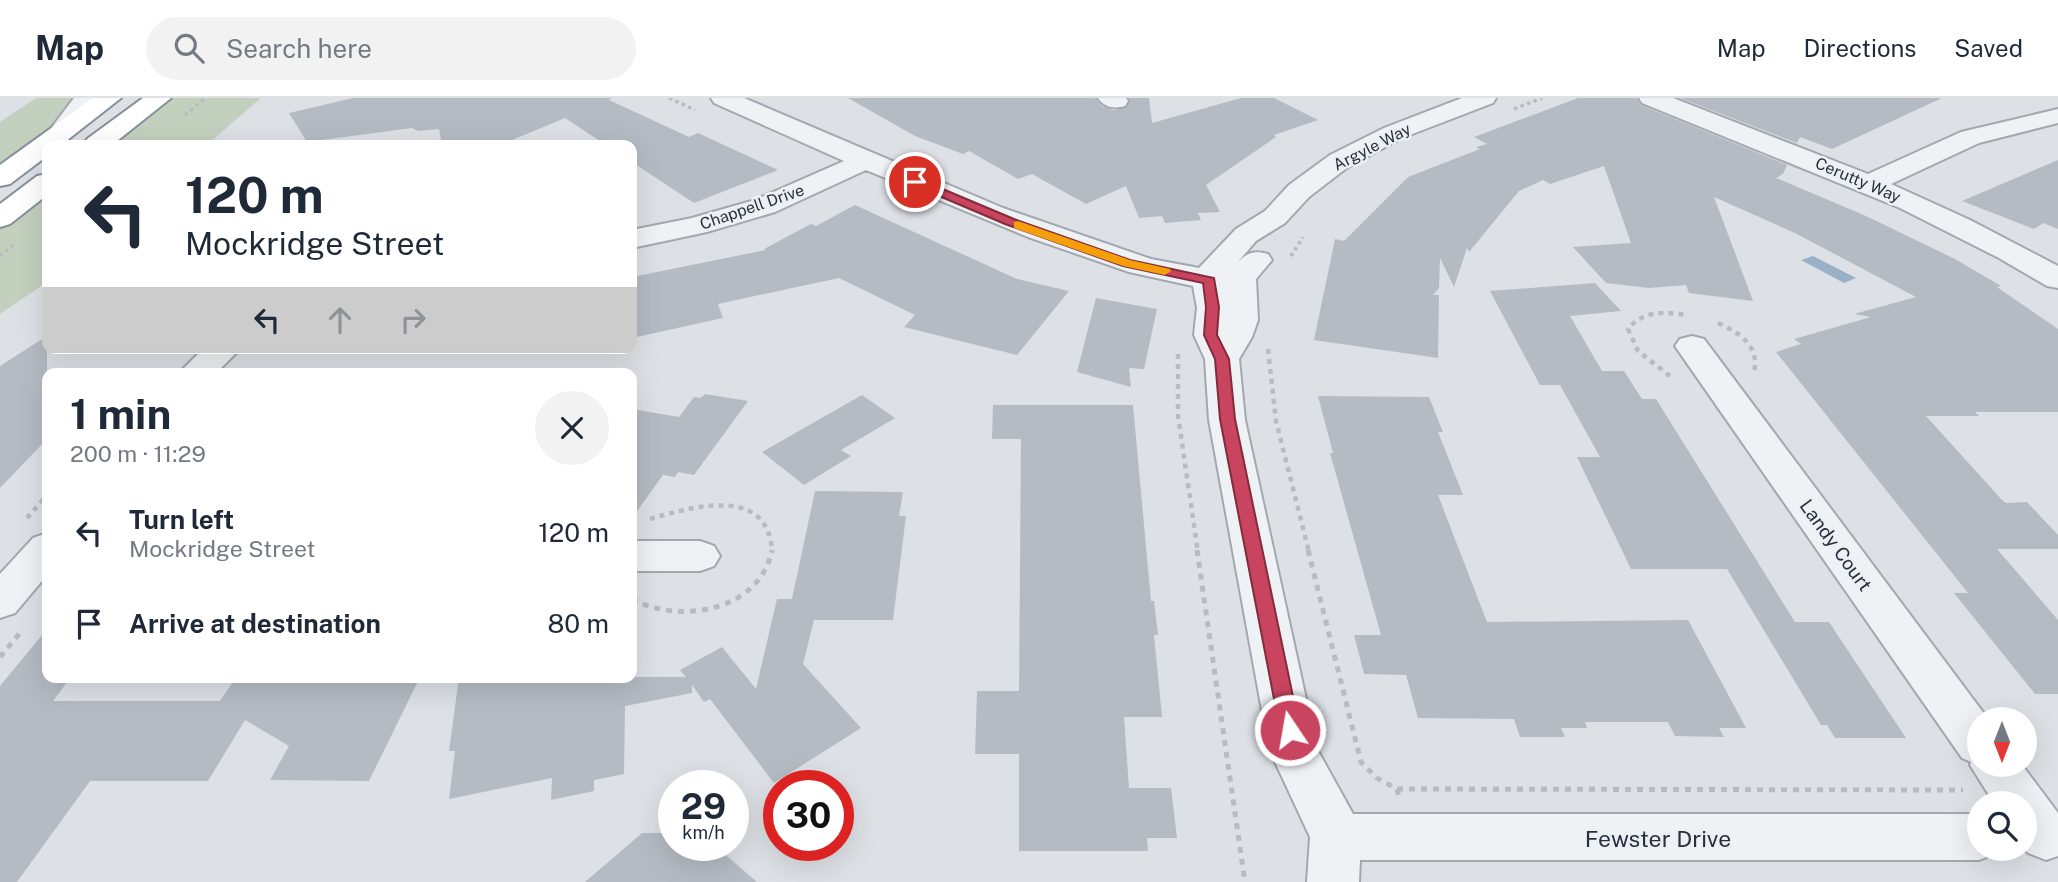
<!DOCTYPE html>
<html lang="en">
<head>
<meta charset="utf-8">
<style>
  body { margin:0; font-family:"Public Sans",sans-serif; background:#f2f2f3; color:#1f2937; height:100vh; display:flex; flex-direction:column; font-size:26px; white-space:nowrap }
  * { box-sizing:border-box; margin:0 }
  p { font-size:23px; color:#747a83 }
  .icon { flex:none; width:38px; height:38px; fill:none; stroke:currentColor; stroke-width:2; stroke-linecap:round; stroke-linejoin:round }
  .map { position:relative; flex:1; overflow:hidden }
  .details { position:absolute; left:42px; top:270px; width:595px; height:315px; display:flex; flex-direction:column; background:#fff; border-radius:14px; box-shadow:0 7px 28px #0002 }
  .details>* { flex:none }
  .top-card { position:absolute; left:42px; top:42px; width:595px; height:214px; border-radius:14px; box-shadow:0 7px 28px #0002; background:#fff; color:#1f2937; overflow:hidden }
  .needle { width:46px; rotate:180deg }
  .fabs { position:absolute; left:1967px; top:609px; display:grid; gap:14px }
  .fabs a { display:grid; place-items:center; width:70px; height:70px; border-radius:50%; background:#fff; box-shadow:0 7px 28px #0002; font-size:35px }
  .speed { position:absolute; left:658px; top:672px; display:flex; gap:14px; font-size:35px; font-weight:700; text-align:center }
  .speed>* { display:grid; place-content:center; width:91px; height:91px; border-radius:50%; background:#fff; box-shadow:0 7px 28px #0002; line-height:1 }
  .speed small { font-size:18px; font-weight:400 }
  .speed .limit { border:10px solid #d22; background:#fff; color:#111 }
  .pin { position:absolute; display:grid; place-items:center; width:60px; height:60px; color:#fff; margin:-30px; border:4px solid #fff; border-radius:50%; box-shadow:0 2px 7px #0007 }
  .me { position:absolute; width:77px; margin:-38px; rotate:348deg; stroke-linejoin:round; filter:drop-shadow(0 0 5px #0008) }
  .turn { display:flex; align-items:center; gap:24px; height:147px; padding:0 28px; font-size:32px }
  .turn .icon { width:91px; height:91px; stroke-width:2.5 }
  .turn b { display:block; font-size:49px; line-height:60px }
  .lanes { display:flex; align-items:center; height:66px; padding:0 28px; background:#0003; justify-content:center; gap:35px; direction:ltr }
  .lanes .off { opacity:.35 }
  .round { display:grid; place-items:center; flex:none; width:74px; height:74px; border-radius:37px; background:#f2f2f3 }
  .headline { display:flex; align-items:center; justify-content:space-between; height:119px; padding:0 28px }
  h1 { font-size:42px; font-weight:700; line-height:52px }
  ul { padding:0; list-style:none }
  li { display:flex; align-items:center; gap:21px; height:91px; padding:0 28px }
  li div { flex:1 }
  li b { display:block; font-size:26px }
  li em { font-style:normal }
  header { display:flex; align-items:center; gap:42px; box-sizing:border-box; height:98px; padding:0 35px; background:#fff; border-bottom:2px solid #e0e1e3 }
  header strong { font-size:33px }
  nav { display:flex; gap:38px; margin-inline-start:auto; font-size:24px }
  .search { width:490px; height:63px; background:#f2f2f3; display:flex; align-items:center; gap:18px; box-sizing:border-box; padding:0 24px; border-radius:38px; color:#747a83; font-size:26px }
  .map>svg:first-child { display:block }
</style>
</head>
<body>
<header>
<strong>Map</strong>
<div class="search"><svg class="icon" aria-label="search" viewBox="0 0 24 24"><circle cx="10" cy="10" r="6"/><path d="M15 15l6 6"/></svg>Search here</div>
<nav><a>Map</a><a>Directions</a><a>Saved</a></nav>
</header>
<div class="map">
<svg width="2058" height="784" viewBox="0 0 2058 784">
  <rect width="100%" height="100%" fill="#dde1e6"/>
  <path fill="#c4d0be" d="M36 0H87L0 80V24Z
    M159 0H261L207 47H96Z
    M47 84V184L0 216V120Z"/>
  <path fill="#98b1c6" d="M1813 158 1856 180 1844 185 1801 162Z"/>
  <path fill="#b4bbc3" d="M353 0H612L609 2 689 39 698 35 778 72 694 105 632 64V47H606L565 20 500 47H442L439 31 418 33 412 30 307 44 289 15Z
    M848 0H1095L1102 8 1113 12 1127 9 1129 0H1149L1152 25 1241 0H1274L1318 22 1274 37 1276 39 1206 87 1220 114 1198 115 1201 122 1165 125 1162 118 1139 120 1126 88 1086 106 1032 76 1018 81 969 53 963 56 915 38Z
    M1578 0H1636L1641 7 1787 67 1783 76 1776 80 1866 118 1955 161 2001 188 1997 189 2058 231V314H1975L1979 318H1926L2002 402 2006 405 2027 404 2058 437V451H1997L2058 522V596H2035L1954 495H1968L1776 254 1801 246 1794 241 1871 219 1854 216 1916 199 1795 135 1714 99 1753 203 1689 195 1686 187 1649 190 1606 185 1573 149 1631 145 1604 68 1550 86 1543 82 1519 93 1469 154 1467 150 1454 189 1440 160 1439 190 1433 197H1439L1438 260 1314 242 1335 141 1344 143 1408 79 1480 51 1476 49 1487 46 1474 39Z
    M1680 0H1942L1832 51 1800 39 1797 45Z
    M2058 62V131L2043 125 2034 131 1962 103Z
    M855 107 1017 181 1069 193 1017 257 904 229 915 217 839 180 718 206 723 220 632 240V179L766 152 764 151 811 126 816 128Z
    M1595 185 1621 213 1570 218 1602 273H1624L1642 301H1656L1795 524H1829L1906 640H1835L1827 627H1821L1727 471H1631L1577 359H1600L1560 287H1540L1490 193Z
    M1096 200 1157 211 1144 271 1129 270 1131 289 1077 274Z
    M47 238V341L0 390V268Z
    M705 296 748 303 694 377 678 374 675 379 663 377 632 420V311L679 319 694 299 701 300Z
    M862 297 895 320 841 352 851 358 804 387 762 354Z
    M1318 298 1429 299 1443 334H1438L1463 397H1438L1487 524 1688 522 1746 630H1719L1724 639 1675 638 1668 624H1585L1587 630H1561L1565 639H1520L1514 621 1418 620 1406 577 1364 576 1354 537H1381L1330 355H1333Z
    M993 307H1133L1151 503H1154L1158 537H1154L1162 619H1124L1129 690H1171L1177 740H1147L1148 753H1019V656H975L977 593H1019L1021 341H992Z
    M815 393 903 394 899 418H906L893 522H814L803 566 861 630 774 685 710 601 704 604 692 587V595L625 608 624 676 594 682V693L551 702 552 680 449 701 455 653H449L459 579H686L680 572 722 549 756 591 777 501H792Z
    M47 531V579H71L53 603H220L236 579H420L369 683 270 682 289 648 245 622 208 683H90L17 784H0V588Z
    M642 735H674V747H714L757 784H585Z"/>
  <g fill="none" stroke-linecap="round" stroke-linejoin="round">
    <defs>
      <path id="minor" d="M74 0H99L68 42 59 45 50 42 46 37Z
        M711 0H744L1003 110 1151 161 1199 170 1236 131 1265 113 1289 87 1330 57 1384 30 1462 0H1496L1493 5 1402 40 1348 69 1309 99 1285 125 1256 143 1237 165C1247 155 1253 152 1268 156L1272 162 1256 181 1258 222 1252 239 1239 261 1245 322 1317 651 1353 716H1979V751H1999L1997 755 1979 762H1360L1359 784H1307L1310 739 1269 651 1209 322 1205 261 1194 237 1197 210 1193 188 1129 174 1028 139 866 72 775 114 707 134 632 150V132L692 120 755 102 844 63 714 5Z
        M1098 0H1126L1128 3 1125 8C1114 11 1105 10 1098 0Z
        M1639 0H1673L1868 76 1961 34 2058 11V25L1979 45 1891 86 1970 122 2058 168V190L2047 188 1999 160 1900 110 1642 5Z
        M1692 238 1704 241 1988 621H1979V667H2022L2058 715V758L2046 762 2028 755 2025 751V705H1994L1970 667 1971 664 1962 660 1675 248 1680 241Z
        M204 250H241L216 275H179Z
        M47 435V477L15 515 0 520V476L33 440Z
        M632 443H700L714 448 720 458 714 468 700 473H632Z"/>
      <path id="highway" d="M93 0H121L61 47H47V58L10 86 0 88V67Z
        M143 0H171L112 47H83L87 41Z
        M47 76V97L10 126 0 129V106L37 78Z"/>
    </defs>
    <use href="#minor" stroke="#a3a8b0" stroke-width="4"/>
    <use href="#highway" stroke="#858f9c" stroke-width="4"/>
    <path stroke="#b7bcc1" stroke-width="3.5" stroke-dasharray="3.5 3.5" stroke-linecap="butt" d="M669 0 695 12
      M1514 11 1542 0
      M185 17 206 0
      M0 158 13 147
      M1291 158 1303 139"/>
    <path stroke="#b7bcc1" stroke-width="4.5" stroke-dasharray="5 5" stroke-linecap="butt" d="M1718 225C1740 235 1760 248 1754 274
      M1268 251 1276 323 1309 454
      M1178 256V318L1198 454
      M1670 278 1638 253 1628 231C1643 212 1665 214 1687 217
      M27 420 47 397
      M650 421C691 409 769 386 772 454"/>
    <path stroke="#b7bcc1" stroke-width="5" stroke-dasharray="6 6" stroke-linecap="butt" d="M1197 452 1245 784
      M1308 452 1361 664 1377 680 1397 691 1399 699
      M632 501C680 527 760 513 772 452
      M0 559 20 535
      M2025 640 2033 651
      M1397 691 1963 692"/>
    <use href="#minor" fill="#eff2f5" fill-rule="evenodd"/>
    <use href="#highway" fill="#fff" fill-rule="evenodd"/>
  </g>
  <path fill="#c9445e" stroke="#832c3d" stroke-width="2" d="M911 81H919L1014 121 1130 162 1214 180 1219 209 1217 237 1229 261 1235 321 1300 632 1297 637 1290 640 1283 637 1280 632 1220 321 1215 261 1204 237 1206 209 1203 185 1123 168 1005 126 911 86Z"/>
  <path fill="#f59e0b" d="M1018 123 1130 162 1170 171 1171 173 1165 177 1123 168 1014 130V124Z"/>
  <g text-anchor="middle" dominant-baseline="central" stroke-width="5" stroke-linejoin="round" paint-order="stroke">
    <g font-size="16" fill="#27303c" stroke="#ecf0f4">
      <text transform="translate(1372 49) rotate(-27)">Argyle Way</text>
      <text transform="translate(1858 82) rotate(23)">Cerutty Way</text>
      <text transform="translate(752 109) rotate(-19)">Chappell Drive</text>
    </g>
    <g font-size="19" fill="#27303c" stroke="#ecf0f4">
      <text transform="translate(1836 447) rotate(54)">Landy Court</text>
    </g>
    <g font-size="23" fill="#27303c" stroke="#ecf0f4">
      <text x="1658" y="740">Fewster Drive</text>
    </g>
  </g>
</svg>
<div class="fabs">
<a><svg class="needle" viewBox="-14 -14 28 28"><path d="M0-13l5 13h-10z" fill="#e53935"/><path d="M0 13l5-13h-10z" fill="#747a83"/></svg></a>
<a><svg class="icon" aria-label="search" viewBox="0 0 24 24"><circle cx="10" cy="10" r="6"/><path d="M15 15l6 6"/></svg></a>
</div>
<div class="speed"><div>29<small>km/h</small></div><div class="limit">30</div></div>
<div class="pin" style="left:915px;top:84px;background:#d93025"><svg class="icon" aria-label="arrive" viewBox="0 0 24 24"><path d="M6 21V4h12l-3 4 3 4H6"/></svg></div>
<svg class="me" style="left:1290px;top:632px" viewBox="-20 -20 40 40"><circle r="17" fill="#c9445e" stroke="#fff" stroke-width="3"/><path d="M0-11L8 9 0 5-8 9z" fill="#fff"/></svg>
<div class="top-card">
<div class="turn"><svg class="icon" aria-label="left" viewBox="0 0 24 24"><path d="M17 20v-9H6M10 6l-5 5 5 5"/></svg><div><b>120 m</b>Mockridge Street</div></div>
<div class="lanes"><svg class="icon" aria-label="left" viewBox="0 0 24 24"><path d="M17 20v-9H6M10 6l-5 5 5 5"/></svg><svg class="icon off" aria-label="ahead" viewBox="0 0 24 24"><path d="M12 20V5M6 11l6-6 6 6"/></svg><svg class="icon off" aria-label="right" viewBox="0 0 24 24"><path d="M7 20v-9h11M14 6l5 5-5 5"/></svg></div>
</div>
<section class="details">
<div class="headline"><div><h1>1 min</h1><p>200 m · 11:29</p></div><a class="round"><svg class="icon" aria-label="close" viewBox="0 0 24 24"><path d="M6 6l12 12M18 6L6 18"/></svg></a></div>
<ul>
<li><svg class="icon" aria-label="left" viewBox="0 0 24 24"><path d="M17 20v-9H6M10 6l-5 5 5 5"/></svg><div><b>Turn left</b><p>Mockridge Street</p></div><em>120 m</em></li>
<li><svg class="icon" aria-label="arrive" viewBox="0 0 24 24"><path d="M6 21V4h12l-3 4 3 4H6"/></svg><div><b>Arrive at destination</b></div><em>80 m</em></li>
</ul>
</section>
</div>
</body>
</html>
